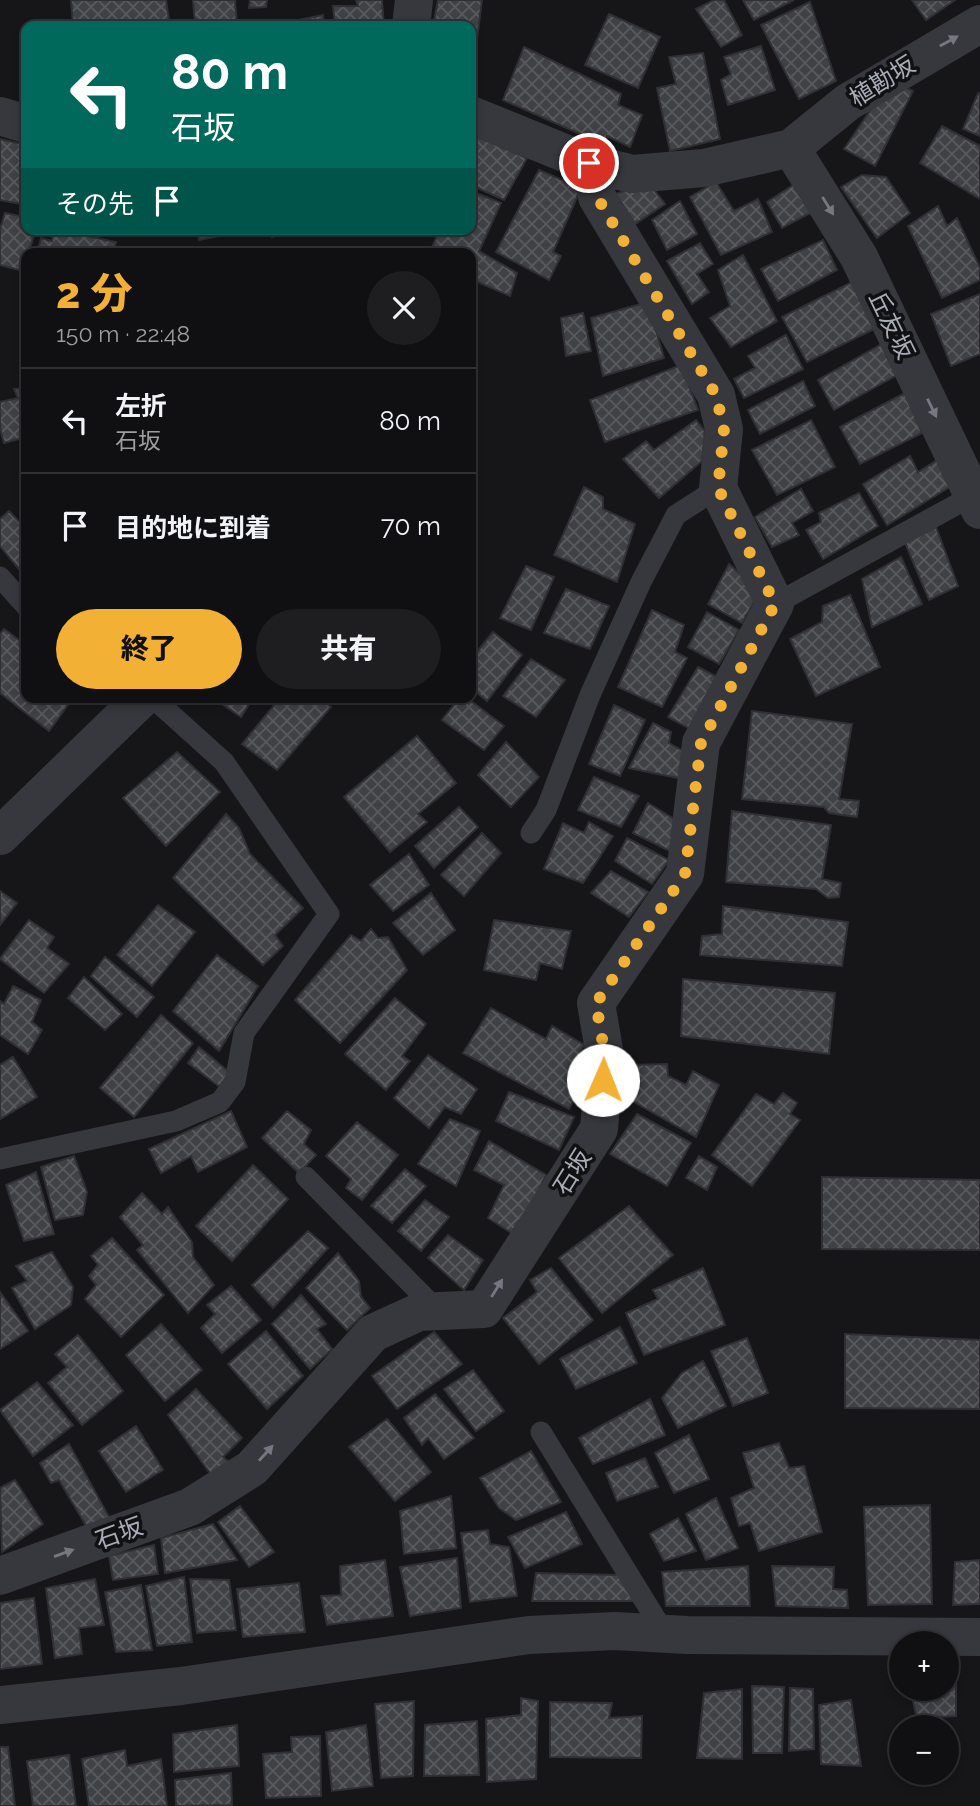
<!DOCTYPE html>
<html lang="ja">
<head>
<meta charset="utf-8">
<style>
  body { margin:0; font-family:Raleway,"Noto Sans JP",sans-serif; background:#1e1e20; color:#f1f3f6; height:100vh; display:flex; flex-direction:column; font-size:26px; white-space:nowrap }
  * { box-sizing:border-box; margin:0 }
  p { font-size:23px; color:#9c9d9f }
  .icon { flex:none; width:38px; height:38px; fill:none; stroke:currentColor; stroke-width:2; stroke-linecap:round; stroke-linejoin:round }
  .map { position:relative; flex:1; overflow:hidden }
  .side { position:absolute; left:21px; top:248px; width:455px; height:455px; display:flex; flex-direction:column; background:#101012; border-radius:14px; box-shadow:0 4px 10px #0003,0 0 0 2px #303032 }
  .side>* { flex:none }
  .guide { position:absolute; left:21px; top:21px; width:455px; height:214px; border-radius:14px; box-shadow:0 4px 10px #0003,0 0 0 2px #303032; background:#00695c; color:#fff; overflow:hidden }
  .tools { position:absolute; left:889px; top:1631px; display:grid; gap:14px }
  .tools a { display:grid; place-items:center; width:70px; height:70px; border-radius:50%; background:#101012; box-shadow:0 4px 10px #0003,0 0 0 2px #303032; font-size:35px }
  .pin { position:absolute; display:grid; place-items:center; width:60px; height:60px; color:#fff; margin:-30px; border:4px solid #fff; border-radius:50%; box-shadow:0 2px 7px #0007 }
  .me { position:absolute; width:77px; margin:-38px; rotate:1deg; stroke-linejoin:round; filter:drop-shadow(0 0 5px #0008) }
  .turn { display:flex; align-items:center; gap:24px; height:147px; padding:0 35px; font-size:32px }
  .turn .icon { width:91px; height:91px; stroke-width:2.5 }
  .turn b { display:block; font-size:49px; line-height:60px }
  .then { display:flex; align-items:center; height:66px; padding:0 35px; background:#0003; gap:14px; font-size:26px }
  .round { display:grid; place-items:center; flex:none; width:74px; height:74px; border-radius:37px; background:#1e1e20 }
  .headline { display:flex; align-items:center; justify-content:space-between; height:119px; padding:0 35px }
  h1 { font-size:42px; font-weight:800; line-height:52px; color:#f2b134 }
  .action { display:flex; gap:14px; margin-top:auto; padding:14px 35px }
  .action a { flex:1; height:80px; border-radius:42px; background:#f2b134; color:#111; font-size:28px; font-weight:800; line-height:80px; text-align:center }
  .action a+a { background:#1e1e20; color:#f1f3f6 }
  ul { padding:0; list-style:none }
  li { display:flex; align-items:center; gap:21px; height:105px; padding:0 35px; border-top:2px solid #303032 }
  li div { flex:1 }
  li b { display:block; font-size:26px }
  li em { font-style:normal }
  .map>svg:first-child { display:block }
</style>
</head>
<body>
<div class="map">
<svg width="980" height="1806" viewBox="0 0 980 1806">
  <defs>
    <pattern id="building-cross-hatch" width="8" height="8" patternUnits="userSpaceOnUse" patternTransform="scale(1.75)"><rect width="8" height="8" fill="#404145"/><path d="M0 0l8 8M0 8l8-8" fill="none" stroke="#595a5e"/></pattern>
  </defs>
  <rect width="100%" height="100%" fill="#161618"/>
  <path fill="url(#building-cross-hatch)" stroke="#303034" stroke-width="2" d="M71 0H166L170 26H73Z
    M193 0H235L237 26H195Z
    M250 0H267L266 7 249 8Z
    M356 0H382L384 26H335L333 6H358Z
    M438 0H482L475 55 471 54V26H433Z
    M714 0H724L742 35 721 47 696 9Z
    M743 0H794L754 20Z
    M912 0H955L926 20Z
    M810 2 836 81 799 99 761 25Z
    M609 14 660 37 638 88 585 65Z
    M323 15 324 26H285L284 23Z
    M761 46 775 90 728 105 721 80 731 74 724 57Z
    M524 47 621 94 618 105 642 115 630 147 607 136 605 145 503 100Z
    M703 53 720 139 670 151 657 88 676 84 669 57Z
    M900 85 913 91 875 166 844 149 880 96Z
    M978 93 980 94V136L963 129Z
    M942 126 980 146V199L920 163Z
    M471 134 527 158 504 200 471 185Z
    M0 139 26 145V205L0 200Z
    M539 170 581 188 553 252 561 256 549 280 496 252Z
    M862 175 886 177 910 213 877 238 841 187Z
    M648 182 665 204 635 224 616 194Z
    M716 182 734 211 758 199 772 232 721 255 690 197Z
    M798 182 814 211 782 228 767 202Z
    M471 191 501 203 479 251 517 273 510 296 471 279V254H429L440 229H471Z
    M680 201 697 234 667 250 652 220Z
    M938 206 947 226 957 218 980 268V280L942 298 908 226Z
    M5 213 26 217V229H36L23 271 0 265V229Z
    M53 229 116 242 113 254H37L41 238 52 241Z
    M197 229H248V230L199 240Z
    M271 229H303L272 237Z
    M823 240 837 270 778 301 761 269Z
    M700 243 713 264 697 274 709 292 692 304 667 261Z
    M743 255 777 321 731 347 710 318 730 306 718 270Z
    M852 282 876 328 807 362 782 317Z
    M980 294V354L951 366 931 314Z
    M648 302 664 358 603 376 591 318Z
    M583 313 591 351 566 356 561 318Z
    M786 335 803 369 744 398 734 379 755 368 748 356Z
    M882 344 897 375 834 410 818 380Z
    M681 365 698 410 605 442 590 400Z
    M803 381 815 406 760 434 748 410Z
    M26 388V437L4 443 0 428V402L18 398 14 389Z
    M905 393 922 433 860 464 840 427Z
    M696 420 705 431 702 461 659 498 623 459 646 441 654 450Z
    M811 420 835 467 777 495 752 450Z
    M910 456 918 472 939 459 953 485 887 525 863 484Z
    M584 487 603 497V509L635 524 617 582 554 555Z
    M801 489 813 511 792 523 799 535 772 547 755 517Z
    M859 493 878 526 823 559 806 530 821 522 819 513Z
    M9 511 26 529V578L0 546V519Z
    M936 527 958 586 929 600 905 543Z
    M901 557 922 604 872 627 862 579Z
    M729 564 760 592 742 623 708 604Z
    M526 566 554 577 531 630 500 618Z
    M566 589 609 606 590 649 544 633Z
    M850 595 880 667 816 696 790 639 822 622 823 606Z
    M652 610 684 625 675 652 687 658 662 707 618 687Z
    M707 612 739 630 719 664 688 647Z
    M4 629 26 645V698H73L49 731 0 693V634Z
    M493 632 522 655 487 701 471 688 474 676 471 674V659Z
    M531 659 565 680 536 717 503 696Z
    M698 667 721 679 690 729 668 717Z
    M213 698H253L241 717Z
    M280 698H320L331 707 277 770 242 744Z
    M459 698H467L504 726 484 750 442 720Z
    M614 705 645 720 620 776 589 764Z
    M752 711 852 724 839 799 859 801 857 817 829 813 824 807 742 799Z
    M653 723 671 732 669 743 688 754 678 778 629 768Z
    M417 736 456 783 418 814 427 822 390 852 344 797Z
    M506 742 539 777 511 807 478 775Z
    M177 752 220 792 166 846 123 798Z
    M594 777 639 796 621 827 578 810Z
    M648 803 679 822 670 851 633 833Z
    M459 807 478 827 434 868 415 846Z
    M732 811 831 825 822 879 841 883 839 897 828 898 816 889 726 882Z
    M226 814 239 828 250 854 303 908 275 935 283 946 263 965 173 878Z
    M589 822 613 836 583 883 544 869 563 823 584 833Z
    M482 833 501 853 464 896 441 875Z
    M627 838 669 860 652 884 615 861Z
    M409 854 429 885 393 911 370 885Z
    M611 871 648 892 629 917 591 893Z
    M0 891 17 903 0 925Z
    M431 893 455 930 423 955 393 923Z
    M158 905 195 932 152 986 117 955Z
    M723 906 848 922 842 966 700 955 702 936 722 934Z
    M29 920 54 937 47 948 69 964 44 993 0 959Z
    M494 920 571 931 562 969 540 963 536 980 484 970Z
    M371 929 378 938 388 937 407 970 340 1043 295 1000 351 935 361 941Z
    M217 955 258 986 219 1051 173 1011Z
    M105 957 154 997 137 1017 91 976Z
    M84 977 122 1014 105 1030 68 998Z
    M683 979 835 993 829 1054 681 1036Z
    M13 986 41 1000 32 1022 42 1030 28 1054 0 1035V1001L4 1004Z
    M395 998 426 1024 402 1056 410 1061 386 1090 345 1054Z
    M491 1008 546 1039 552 1026 584 1045 575 1063 590 1073 569 1109 463 1053Z
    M161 1015 193 1043 134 1117 100 1088Z
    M199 1047 229 1072 220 1087 188 1063Z
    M428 1055 477 1089 461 1114 445 1107 429 1128 394 1098Z
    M13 1057 37 1097 0 1119V1065Z
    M667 1064 668 1076 686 1085 693 1071 719 1085 696 1137 627 1098 630 1065Z
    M509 1092 574 1117 559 1150 496 1121Z
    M783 1093 797 1103 790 1114 800 1120 752 1186 712 1155 756 1094 774 1104Z
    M231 1111 247 1147 198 1172 191 1156 161 1173 149 1149Z
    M287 1111 311 1130 304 1144 316 1155 299 1173 262 1138Z
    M637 1114 691 1143 667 1186 610 1154Z
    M450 1119 480 1131 456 1186 418 1164Z
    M357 1122 398 1155 362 1200 346 1188 351 1179 326 1156Z
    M489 1141 546 1175 516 1236 488 1218 504 1185 474 1170Z
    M74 1156 87 1192 83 1215 55 1220 41 1167Z
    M699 1156 717 1167 707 1190 686 1178Z
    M253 1165 288 1199 232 1261 196 1226Z
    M405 1169 426 1186 392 1223 371 1206Z
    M36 1172 54 1234 24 1241 6 1185Z
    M822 1177 980 1180V1250L822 1249Z
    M142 1193 162 1214 168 1207 192 1242 193 1257 214 1285 188 1313 137 1250 143 1245 120 1217Z
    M425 1200 449 1217 421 1251 398 1231Z
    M629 1206 673 1255 602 1313 559 1258Z
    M308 1231 328 1248 273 1308 252 1285Z
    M448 1235 483 1260 464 1290 428 1258Z
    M112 1238 164 1295 121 1337 85 1299 96 1285 89 1276 98 1265 91 1256Z
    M52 1252 73 1287 71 1305 35 1329 12 1288 27 1281 16 1266Z
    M338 1253 359 1281 361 1297 370 1308 347 1330 306 1288Z
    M551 1268 593 1320 539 1364 503 1318 537 1292 530 1280Z
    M703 1268 725 1325 644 1355 626 1313 658 1299 653 1290Z
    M231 1286 261 1320 222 1353 201 1328 215 1314 207 1305Z
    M0 1292 28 1331 0 1349Z
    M301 1295 326 1324 317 1329 332 1349 310 1369 272 1324Z
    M161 1324 202 1370 165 1401 126 1355Z
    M620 1327 637 1363 576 1389 560 1359Z
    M266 1331 303 1376 267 1409 228 1364Z
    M434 1332 462 1364 397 1409 372 1376Z
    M845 1334 980 1340V1409L845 1408Z
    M78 1335 123 1391 82 1425 48 1383 67 1367 55 1354Z
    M747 1338 768 1393 733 1406 711 1351Z
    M703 1361 726 1406 678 1428 662 1398 682 1373Z
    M473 1370 504 1411 476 1431 444 1389Z
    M37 1382 73 1425 33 1456 0 1410Z
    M196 1389 242 1438 223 1457 229 1462 212 1476 168 1415Z
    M435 1394 474 1438 444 1459 428 1438 422 1445 404 1418Z
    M650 1399 665 1435 593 1464 579 1438Z
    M387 1419 431 1472 395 1501 349 1447Z
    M136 1426 163 1470 126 1492 99 1451Z
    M689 1435 709 1479 674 1493 655 1453Z
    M779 1443 789 1468 804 1466 822 1532 759 1551 750 1523 739 1526 731 1498 754 1488 743 1453Z
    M69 1444 109 1517 88 1529 59 1480 51 1483 40 1463Z
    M531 1451 561 1502 516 1520 499 1508 480 1478Z
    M645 1458 658 1487 617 1501 606 1473Z
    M15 1480 43 1524 2 1552 0 1488Z
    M451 1496 456 1548 404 1554 400 1511Z
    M716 1498 738 1548 706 1560 686 1514Z
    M930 1505 932 1604 868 1605 864 1507Z
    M240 1506 274 1552 249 1567 218 1522Z
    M566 1512 582 1544 525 1568 508 1537Z
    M678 1518 696 1551 664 1561 650 1534Z
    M213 1524 237 1560 165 1573 161 1538Z
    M488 1530 490 1544 509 1547 517 1596 470 1602 461 1533Z
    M154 1545 158 1574 113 1580 109 1556Z
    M457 1558 461 1608 410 1616 400 1567Z
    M385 1560 393 1616 327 1625 321 1596 341 1595 340 1566Z
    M980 1560V1604L953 1605 955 1562Z
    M748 1566 750 1606H666L662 1572Z
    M772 1566 834 1567 833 1589 847 1590 848 1608 776 1606Z
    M536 1573 619 1575 634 1601H532Z
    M184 1577 192 1642 157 1646 146 1586Z
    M95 1579 104 1625 79 1628 82 1654 55 1658 46 1588Z
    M190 1579 229 1580 236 1630 197 1633Z
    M299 1583 305 1632 243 1637 237 1589Z
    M141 1585 152 1650 116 1652 105 1592Z
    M34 1598 42 1664 0 1669V1603Z
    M947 1684H956V1716L917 1718 910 1689H947Z
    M752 1686 784 1687 782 1753H753Z
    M790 1688 813 1689 814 1749 789 1751Z
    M742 1689V1759L697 1758 704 1693Z
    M521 1698 538 1701 536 1779 487 1782 486 1719 521 1715Z
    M851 1700 861 1766 821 1764 819 1705Z
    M414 1701 413 1776 381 1778 375 1704Z
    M550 1702 612 1703 609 1718 642 1716 641 1758 550 1757Z
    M477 1721 479 1775 424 1776 425 1725Z
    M237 1725 239 1766 174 1772 173 1734Z
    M366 1725 373 1786 332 1791 326 1732Z
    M320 1736 321 1796 266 1798 263 1754 292 1752 291 1737Z
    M0 1747H8L15 1806H0Z
    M125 1750 127 1766 161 1759 167 1806H89L82 1759Z
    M69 1755 76 1806H33L27 1761Z
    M231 1773 232 1805 176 1806 175 1780Z"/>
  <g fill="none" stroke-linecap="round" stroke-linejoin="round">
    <path stroke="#37383d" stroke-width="21" d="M0 577 26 606
      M775 604 974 495
      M531 833 546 810 590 695 641 582 676 515 718 488
      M0 1159 176 1121 220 1102 235 1082 244 1033 329 914 224 762 153 698
      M306 1177 438 1311
      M541 1432 665 1634"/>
    <path stroke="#37383d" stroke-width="38" d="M411 26 414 0
      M471 115 589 163 632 174 704 168 791 148 848 102 980 24
      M0 116 26 124
      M791 148 859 257 980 510
      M0 836 142 698
      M0 1576 190 1507 252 1468 373 1333 419 1312 484 1309 599 1129 605 1056 596 1003 685 874 701 743 775 604 718 488 724 429 716 395 597 197 589 163
      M0 1705 181 1686 529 1635 615 1631 687 1635 980 1637"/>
  </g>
  <defs><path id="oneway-solid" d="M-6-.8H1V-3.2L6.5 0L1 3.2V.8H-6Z" transform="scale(1.75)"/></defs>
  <g fill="#757881">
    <use href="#oneway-solid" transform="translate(949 41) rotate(-29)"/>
    <use href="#oneway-solid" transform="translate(828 206) rotate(58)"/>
    <use href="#oneway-solid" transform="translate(932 408) rotate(64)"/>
    <use href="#oneway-solid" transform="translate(497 1288) rotate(-58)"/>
    <use href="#oneway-solid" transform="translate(266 1453) rotate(-48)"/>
    <use href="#oneway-solid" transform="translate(64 1553) rotate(-20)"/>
  </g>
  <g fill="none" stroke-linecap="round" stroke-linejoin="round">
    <path stroke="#f2b134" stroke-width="12" stroke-dasharray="0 21.6" d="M589 163 597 197 716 395 724 429 718 488 775 604 701 743 685 874 596 1003 605 1056 603 1080"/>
  </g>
  <g text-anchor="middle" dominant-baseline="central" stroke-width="7" stroke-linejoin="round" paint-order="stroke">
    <g font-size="24" fill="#a8adb8" stroke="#111113">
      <text transform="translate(882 81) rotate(-32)">植勘坂</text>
      <text transform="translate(892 325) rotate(64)">丘友坂</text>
      <text transform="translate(572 1172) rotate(-58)">石坂</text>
      <text transform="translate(119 1533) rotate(-20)">石坂</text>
    </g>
  </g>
</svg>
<div class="tools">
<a>+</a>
<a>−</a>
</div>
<div class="pin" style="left:589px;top:163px;background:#d93025"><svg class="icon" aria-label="arrive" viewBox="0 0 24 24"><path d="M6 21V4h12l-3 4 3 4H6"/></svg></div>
<svg class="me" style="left:603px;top:1080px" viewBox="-20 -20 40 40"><circle r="19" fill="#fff"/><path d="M0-13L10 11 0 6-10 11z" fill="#f2b134"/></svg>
<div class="guide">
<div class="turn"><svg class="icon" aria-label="left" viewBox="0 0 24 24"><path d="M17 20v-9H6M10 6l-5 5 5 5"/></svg><div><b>80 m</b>石坂</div></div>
<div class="then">その先<svg class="icon" aria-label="arrive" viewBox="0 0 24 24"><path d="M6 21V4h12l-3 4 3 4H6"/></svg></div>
</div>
<section class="side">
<div class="headline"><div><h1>2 分</h1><p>150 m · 22:48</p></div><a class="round"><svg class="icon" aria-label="close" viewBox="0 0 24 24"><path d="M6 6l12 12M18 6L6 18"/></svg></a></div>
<ul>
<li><svg class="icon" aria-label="left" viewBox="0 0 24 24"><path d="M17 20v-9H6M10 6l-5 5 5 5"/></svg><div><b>左折</b><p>石坂</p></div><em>80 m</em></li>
<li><svg class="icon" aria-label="arrive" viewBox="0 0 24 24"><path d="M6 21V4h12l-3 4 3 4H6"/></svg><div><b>目的地に到着</b></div><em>70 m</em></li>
</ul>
<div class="action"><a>終了</a><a>共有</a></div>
</section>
</div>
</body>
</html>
